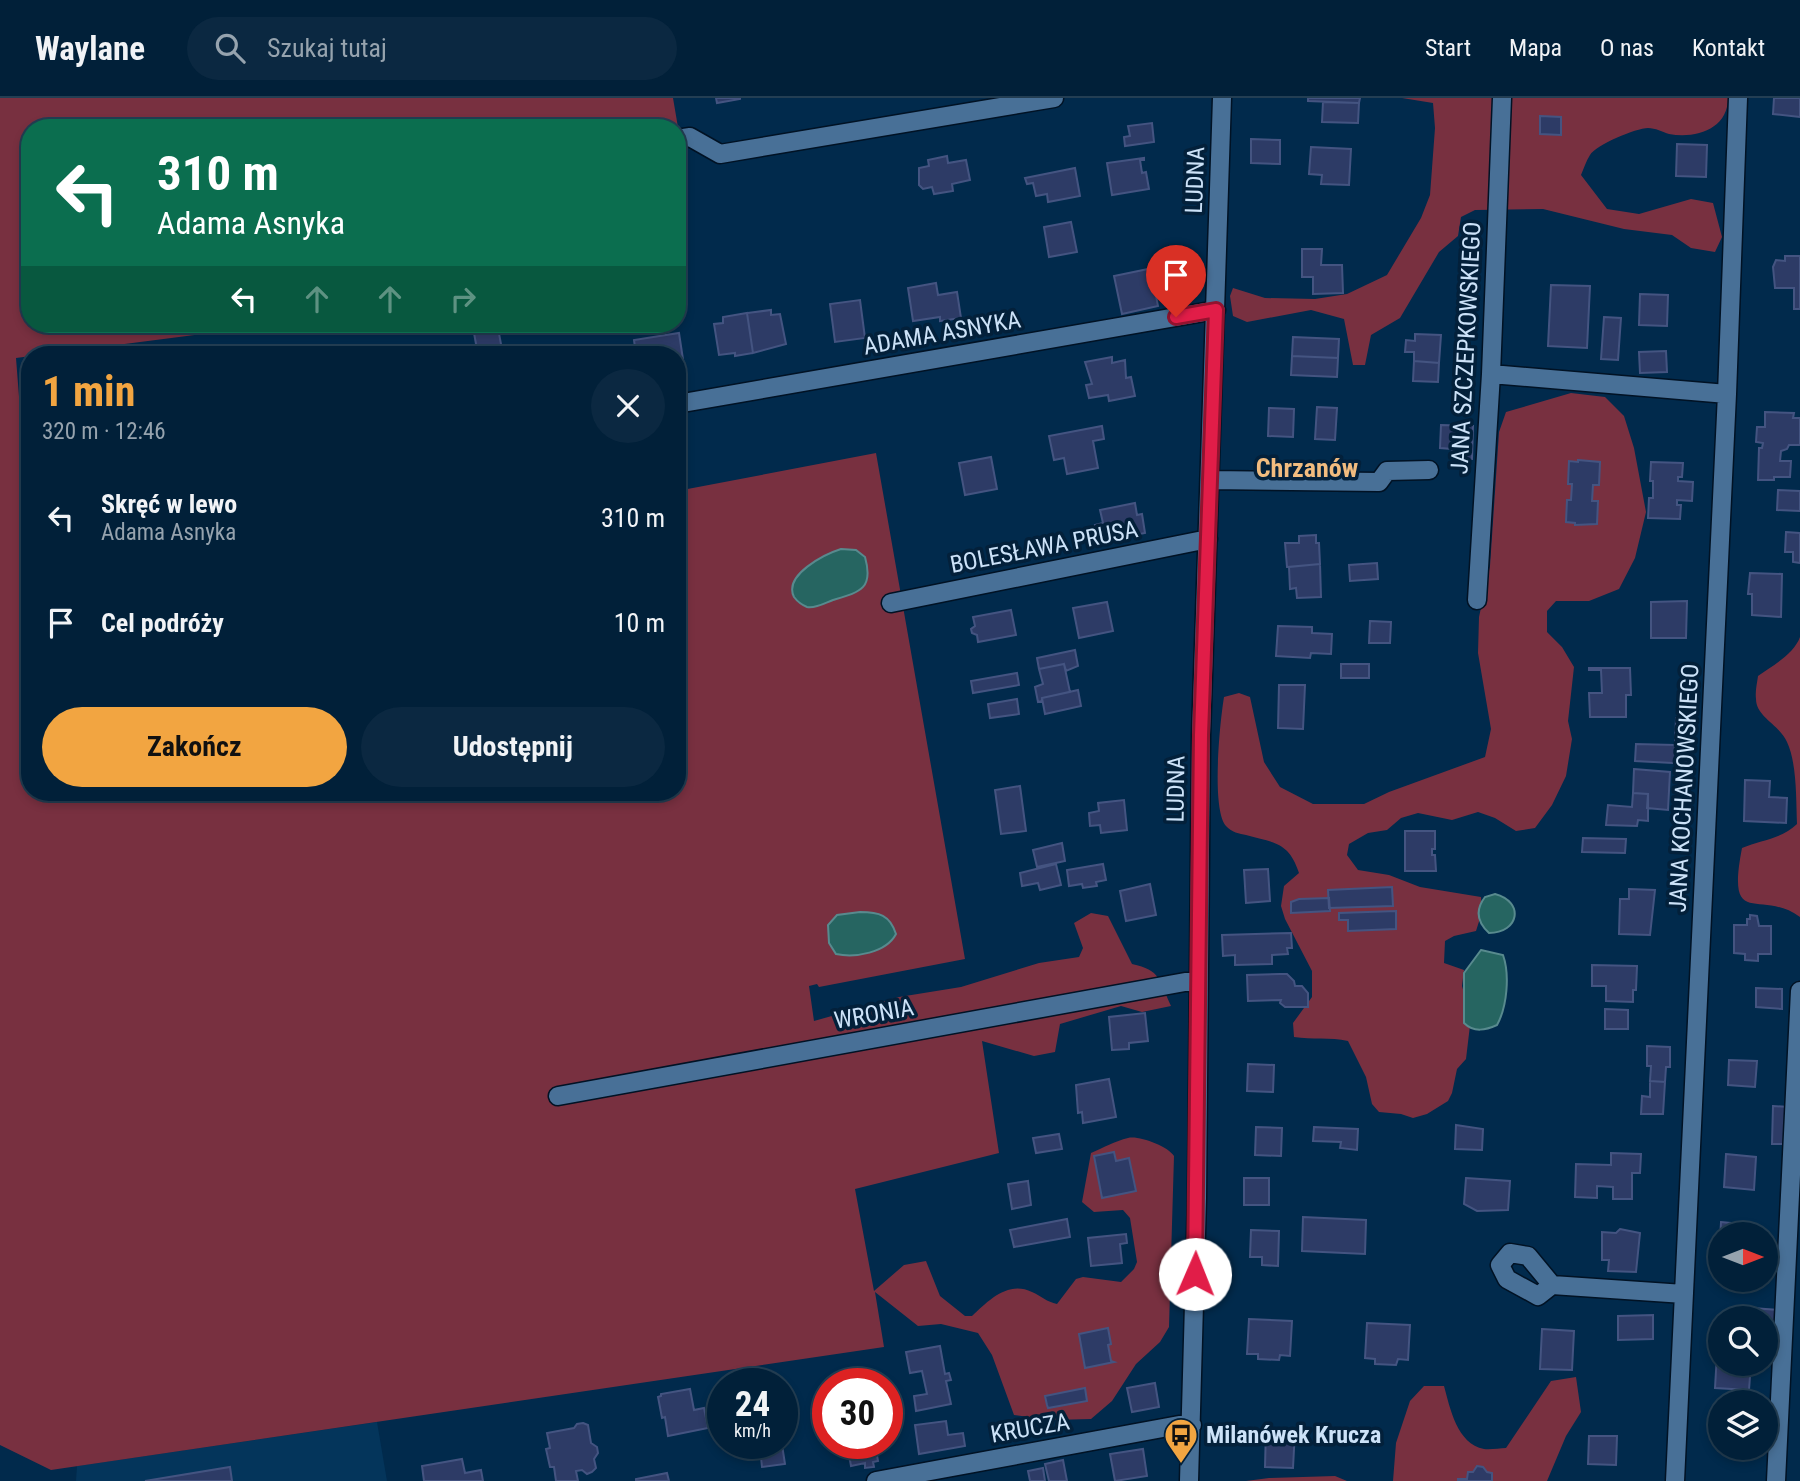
<!DOCTYPE html>
<html lang="pl">
<head>
<meta charset="utf-8">
<style>
  body { margin:0; font-family:"Roboto Condensed",sans-serif; background:#0b2841; color:#f1f3f6; height:100vh; display:flex; flex-direction:column; font-size:26px; white-space:nowrap }
  * { box-sizing:border-box; margin:0 }
  p { font-size:23px; color:#96a3ae }
  .icon { flex:none; width:38px; height:38px; fill:none; stroke:currentColor; stroke-width:2; stroke-linecap:round; stroke-linejoin:round }
  .map { position:relative; flex:1; overflow:hidden }
  .details { position:absolute; left:21px; top:248px; width:665px; height:455px; display:flex; flex-direction:column; background:#012039; border-radius:28px; box-shadow:0 4px 10px #0003,0 0 0 2px #233e53 }
  .details>* { flex:none }
  .banner { position:absolute; left:21px; top:21px; width:665px; height:214px; border-radius:28px; box-shadow:0 4px 10px #0003,0 0 0 2px #233e53; background:#0b6e4f; color:#fff; overflow:hidden }
  .needle { width:46px; rotate:90deg }
  .controls { position:absolute; left:1708px; top:1124px; display:grid; gap:14px }
  .controls a { display:grid; place-items:center; width:70px; height:70px; border-radius:50%; background:#012039; box-shadow:0 4px 10px #0003,0 0 0 2px #233e53; font-size:35px }
  .speed { position:absolute; left:707px; top:1270px; display:flex; gap:14px; font-size:35px; font-weight:700; text-align:center }
  .speed>* { display:grid; place-content:center; width:91px; height:91px; border-radius:50%; background:#012039; box-shadow:0 4px 10px #0003,0 0 0 2px #233e53; line-height:1 }
  .speed small { font-size:18px; font-weight:400 }
  .speed .limit { border:10px solid #d22; background:#fff; color:#111 }
  .pin { position:absolute; display:grid; place-items:center; width:60px; height:60px; color:#fff; margin:-72px -30px; border-radius:50% 50% 50% 0; rotate:-45deg; box-shadow:0 0 7px #0007 }
  .pin .icon { rotate:45deg }
  .me { position:absolute; width:77px; margin:-38px; rotate:1deg; stroke-linejoin:round; filter:drop-shadow(0 0 5px #0008) }
  .turn { display:flex; align-items:center; gap:24px; height:147px; padding:0 21px; font-size:32px }
  .turn .icon { width:91px; height:91px; stroke-width:2.5 }
  .turn b { display:block; font-size:49px; line-height:60px }
  .lanes { display:flex; align-items:center; height:66px; padding:0 21px; background:#0003; justify-content:center; gap:35px; direction:ltr }
  .lanes .off { opacity:.35 }
  .round { display:grid; place-items:center; flex:none; width:74px; height:74px; border-radius:37px; background:#0b2841 }
  .head { display:flex; align-items:center; justify-content:space-between; height:119px; padding:0 21px }
  h1 { font-size:42px; font-weight:700; line-height:52px; color:#f2a541 }
  .button { display:flex; gap:14px; margin-top:auto; padding:14px 21px }
  .button a { flex:1; height:80px; border-radius:42px; background:#f2a541; color:#111; font-size:28px; font-weight:700; line-height:80px; text-align:center }
  .button a+a { background:#0b2841; color:#f1f3f6 }
  ul { padding:0; list-style:none }
  li { display:flex; align-items:center; gap:21px; height:105px; padding:0 21px }
  li div { flex:1 }
  li b { display:block; font-size:26px }
  li em { font-style:normal }
  header { display:flex; align-items:center; gap:42px; box-sizing:border-box; height:98px; padding:0 35px; background:#012039; border-bottom:2px solid #233e53 }
  header strong { font-size:33px }
  nav { display:flex; gap:38px; margin-inline-start:auto; font-size:24px }
  .search { width:490px; height:63px; background:#0b2841; display:flex; align-items:center; gap:18px; box-sizing:border-box; padding:0 24px; border-radius:38px; color:#96a3ae; font-size:26px }
  .map>svg:first-child { display:block }
</style>
</head>
<body>
<header>
<strong>Waylane</strong>
<div class="search"><svg class="icon" aria-label="search" viewBox="0 0 24 24"><circle cx="10" cy="10" r="6"/><path d="M15 15l6 6"/></svg>Szukaj tutaj</div>
<nav><a>Start</a><a>Mapa</a><a>O nas</a><a>Kontakt</a></nav>
</header>
<div class="map">
<svg width="1800" height="1383" viewBox="0 0 1800 1383">
  <rect width="100%" height="100%" fill="#012a4c"/>
  <path fill="#04355b" d="M377 1324 387 1383H76L77 1368Z"/>
  <path fill="#783040" d="M0 0H673L680 41H677V30H30V226H208L210 235 16 260 30 440V695H677V393L876 355 965 861 819 889 817 886 809 888 814 923 899 899 961 889 1039 865 1079 859 1083 850 1074 825 1091 815 1108 818 1132 866C1161 872 1159 882 1171 908L1142 914 1121 908 1060 926 1055 954 1034 958 982 943 999 1055 855 1091 874 1193 904 1167 926 1163 940 1198 965 1218H972C988 1203 1008 1182 1032 1194 1041 1198 1047 1204 1057 1206L1076 1181 1083 1179 1121 1184 1134 1171 1137 1164 1130 1120 1123 1112 1094 1114 1082 1104 1091 1055C1103 1050 1115 1043 1128 1040 1138 1037 1168 1048 1174 1058L1169 1229 1160 1244 1136 1266 1112 1303 1091 1321 1052 1322 1014 1317 992 1257 978 1235 941 1226 918 1228 875 1194 884 1249 51 1372 0 1347Z
    M1402 0H1728C1728 31 1696 41 1669 36 1663 34 1655 30 1648 30 1636 30 1596 47 1590 57 1586 63 1584 70 1581 77L1607 111 1639 116 1691 101 1713 105 1722 139 1715 154 1691 150 1672 137 1624 131 1543 111 1475 112 1461 119 1458 138 1439 154 1400 220 1371 237 1365 267H1353L1344 221 1311 212 1247 224 1233 218 1230 198 1233 190 1265 200 1315 201 1347 196 1387 177 1421 120 1430 97 1435 30 1433 5Z
    M1571 295 1605 299 1624 318 1634 350 1646 414 1635 460 1619 491 1589 503H1556L1547 513V534L1562 549 1574 569 1568 623 1572 641 1566 678 1552 707 1535 730 1516 733 1495 720 1478 714 1452 722 1418 715 1401 720 1387 732 1368 735 1349 746 1347 757 1358 772 1389 777 1420 789 1481 799 1482 814 1476 833 1454 838 1445 843 1444 865 1464 872 1462 888 1471 919 1466 961 1457 971 1452 995 1448 1003 1427 1016 1413 1020 1401 1016 1379 1014 1372 1006 1366 979 1348 943C1330 939 1312 942 1294 939L1293 925 1312 899V873L1285 821 1281 808 1284 788 1299 775C1289 744 1275 745 1246 737 1240 736 1231 734 1226 728 1211 711 1220 623 1224 599L1239 595 1250 599 1264 664 1280 689 1313 706H1364L1389 694 1485 659 1491 631 1478 555 1479 519 1490 468 1499 334 1506 314Z
    M1800 539V819C1760 790 1726 833 1742 750 1761 742 1782 741 1797 726 1796 702 1797 665 1787 644 1780 627 1756 619 1756 601 1755 593 1757 586 1758 578 1772 568 1794 556 1800 539Z
    M1576 1279 1581 1314 1566 1338 1547 1383H1393L1396 1345 1410 1303 1424 1288H1444C1450 1310 1457 1346 1484 1351 1490 1352 1500 1350 1506 1350L1551 1283Z
    M1335 1378 1347 1383H1246L1269 1380Z"/>
  <path fill="#266561" stroke="#588a8e" stroke-width="2" d="M841 451 856 452 865 459C874 491 860 494 833 502 825 505 815 511 807 509 802 507 797 503 794 499 783 477 825 456 841 451Z
    M1495 796C1525 804 1519 835 1489 835 1477 824 1475 812 1485 799Z
    M860 814C879 814 890 817 896 836 886 855 855 860 836 856L829 845 828 827 837 817Z
    M1481 852 1503 857C1510 877 1507 909 1497 927 1486 932 1474 935 1464 925V875Z"/>
  <path fill="#2d3b66" stroke="#445481" stroke-width="2" d="M716 0H740V1L717 5Z
    M1308 0H1360L1359 5 1308 3Z
    M1774 0H1800V19L1773 16Z
    M1323 4 1359 5 1358 25 1322 24Z
    M1540 18 1561 19V37L1540 36Z
    M1152 25 1154 44 1125 48 1124 39 1130 38 1128 28Z
    M1251 41 1280 42V66L1251 65Z
    M1677 46 1707 47 1706 79 1676 78Z
    M1311 49 1351 51 1349 87 1321 86 1322 77 1309 76Z
    M947 58 948 65 966 62 970 82 952 86 953 93 934 96 932 89 923 91 919 87V70L929 68 928 62Z
    M1144 60V62H1140L1142 75 1146 74 1149 91 1112 97 1107 65Z
    M1075 70 1080 98 1048 104 1047 96 1036 98 1033 85 1027 86 1025 80Z
    M1071 124 1077 154 1049 159 1044 129Z
    M1302 151H1322L1321 167H1342L1343 195 1313 196V179H1302Z
    M1785 158H1800V211H1794V190H1775L1773 169 1776 162 1785 163Z
    M1153 170 1158 192 1155 193 1158 208 1122 216 1114 178Z
    M1181 177 1183 184 1194 182 1191 183 1193 191 1191 202 1165 207 1162 192 1158 193 1156 182Z
    M936 185 938 197 957 194 961 220 940 223V219L913 223 908 190Z
    M1551 187 1590 188 1587 250 1548 248Z
    M1640 196 1668 197 1667 228 1639 227Z
    M860 202 865 240 835 244 830 206Z
    M771 212V217L780 216 786 246 753 255 747 215Z
    M747 215 753 255 735 258V255L719 257 714 226 723 225V219Z
    M1604 219 1621 220 1618 262 1601 261Z
    M498 230 503 257H478L474 235Z
    M679 235 684 268 677 269V257H636L634 242Z
    M1415 236 1441 237 1439 265 1414 263V254H1405L1406 242 1415 243Z
    M1293 239 1339 241 1338 260 1292 258Z
    M1666 253 1667 274 1640 275 1639 254Z
    M1292 258 1338 260 1337 279 1291 277Z
    M1112 259V265L1125 262 1126 280 1131 279 1135 298 1109 303 1108 297 1089 300 1086 287 1092 286 1085 264Z
    M1414 263 1439 265 1438 284 1413 283Z
    M1317 309 1337 310 1335 342 1315 341Z
    M1269 310 1294 311 1293 339 1268 338Z
    M1765 314 1794 315 1793 320H1800V347H1789L1787 351 1781 353 1780 363H1791L1790 379H1774V382H1758L1759 350H1762L1763 345 1756 344 1757 329H1765Z
    M1441 327 1473 328 1472 361 1451 360 1452 351 1440 350Z
    M1102 328 1104 341 1093 343 1098 370 1067 376 1064 360 1054 362 1049 338Z
    M991 359 997 391 965 397 959 365Z
    M1578 362 1600 364 1599 387H1593L1592 403H1598L1597 426 1575 427V425L1566 424 1567 402H1571L1572 386H1568L1569 363 1578 364Z
    M1651 364 1683 365 1682 379H1678V383L1693 384 1692 403 1677 402V407H1681L1680 421 1648 420 1649 400H1653V383H1650Z
    M1778 392 1800 393V413L1777 412Z
    M1135 405 1137 417 1142 416 1145 435 1098 444 1095 427 1103 425 1100 412Z
    M1786 434 1800 435V465L1793 464V454H1785Z
    M1316 437V445H1319L1320 466 1287 469 1285 445H1299V438Z
    M1377 465 1378 481 1350 483 1349 467Z
    M1320 466 1321 499 1297 500 1296 490 1290 491 1289 469Z
    M1750 475 1782 476 1781 519 1752 517V496H1748Z
    M1687 503 1686 540H1651V504Z
    M1107 504 1113 533 1079 540 1073 510Z
    M1011 512 1016 537 978 544 977 537 972 535 971 531 975 528 973 519Z
    M1370 523 1391 524 1390 545H1369Z
    M1278 528 1312 529V535L1332 536 1331 556 1311 555 1310 560 1276 558Z
    M1075 552 1078 568 1066 573 1064 566 1039 571 1037 560Z
    M1064 566 1070 594 1042 600V603L1038 604 1035 589 1043 586 1039 571Z
    M1341 566H1369V580H1341Z
    M1589 570H1630L1631 597H1626V619H1590L1589 595H1602L1601 572H1589Z
    M1017 575 1019 587 973 595 971 583Z
    M1279 587H1305L1303 631 1278 630Z
    M1078 592 1081 608 1045 616 1042 600Z
    M1017 601 1019 616 990 620 988 606Z
    M1676 620 1693 621 1691 666 1635 663 1636 646 1675 647Z
    M1634 671 1670 674 1668 712 1647 710 1648 696 1633 695Z
    M1745 682 1770 683 1769 699 1787 700 1786 725 1744 723Z
    M1020 688 1026 733 1001 736 995 692Z
    M1633 695 1648 696V723L1638 722 1637 728 1606 727 1608 707 1632 709Z
    M1124 702 1127 732 1101 735 1100 727 1090 728 1089 715 1099 713 1098 705Z
    M1405 733H1435V751H1432V757H1435L1436 773H1405Z
    M1583 740 1626 741 1625 755 1582 754Z
    M1062 745 1065 763 1037 769 1033 752Z
    M1056 766 1061 787 1040 792 1038 785 1022 788 1020 775Z
    M1103 766 1106 782 1096 784 1097 788 1083 790 1082 786 1069 788 1067 772Z
    M1268 771 1270 803 1246 805 1244 772Z
    M1150 786 1156 817 1126 823 1120 793Z
    M1392 789 1393 808 1329 810 1328 792Z
    M1629 791 1655 792 1650 837 1619 836 1620 801H1629Z
    M1329 800 1330 813 1291 815V804L1299 801Z
    M1396 813V831L1348 833V822H1339V815Z
    M1750 817 1757 818 1759 828H1771V856H1758V863L1745 862V856L1734 855V827H1747V821H1750Z
    M1291 835 1292 850H1287L1288 856 1272 857V866L1235 867V857L1223 858 1222 837Z
    M1592 867 1637 868 1636 892H1633V904L1606 903V888H1592Z
    M1280 876H1287L1294 883 1295 888H1302L1308 895V909H1285L1280 905 1281 902 1248 903 1247 877Z
    M1756 890 1782 891V911L1756 909Z
    M1605 911 1628 912V931H1605Z
    M1145 915 1148 943 1129 945V951L1112 952 1109 919Z
    M1647 948 1670 949V969H1666L1665 984 1650 983 1651 968H1647Z
    M1729 962 1757 963 1755 989 1728 987Z
    M1248 966 1274 967 1273 994 1247 993Z
    M1109 981 1116 1019 1083 1025 1082 1014 1078 1015 1076 987Z
    M1650 983 1665 984 1663 1016H1641L1642 998 1650 999Z
    M1773 1008 1789 1009 1788 1046H1772Z
    M1456 1027 1483 1031 1482 1052 1455 1051Z
    M1256 1029 1282 1030 1281 1058 1255 1057Z
    M1314 1029 1358 1031 1357 1052 1340 1050 1341 1044 1313 1043Z
    M1059 1036 1062 1051 1036 1055 1033 1040Z
    M1114 1054 1116 1063 1129 1060 1136 1093 1102 1100 1094 1058Z
    M1611 1055 1641 1056 1640 1075H1632V1101H1613V1089L1597 1088V1100L1575 1099 1576 1066 1611 1067Z
    M1726 1056 1756 1059 1754 1092 1724 1089Z
    M1244 1080H1269V1107H1244Z
    M1466 1080 1510 1083 1508 1112 1477 1113 1464 1106Z
    M1028 1083 1031 1107 1012 1111 1008 1086Z
    M1303 1119 1366 1122 1365 1156 1302 1153Z
    M1067 1121 1070 1139 1014 1149 1010 1132Z
    M1721 1124 1750 1127 1749 1136H1720V1141Z
    M1620 1131 1640 1135 1636 1174 1608 1173 1609 1162H1602V1134L1616 1135Z
    M1251 1132 1279 1133 1278 1168 1262 1167V1159H1250Z
    M1126 1136 1127 1145 1120 1146 1122 1165 1091 1168 1088 1140Z
    M1720 1141V1176H1717Z
    M1753 1210 1778 1212 1777 1233H1766V1220H1752Z
    M1653 1217V1241L1618 1242V1218Z
    M1249 1221 1292 1223 1290 1258 1280 1257 1279 1262 1258 1261V1256H1247Z
    M1367 1225 1410 1227 1408 1262 1398 1261 1396 1267 1375 1266V1261L1365 1260Z
    M1108 1230 1111 1246 1108 1247 1111 1263 1114 1264 1085 1270 1079 1236Z
    M1542 1231 1574 1233 1572 1272 1540 1271Z
    M940 1248 945 1276 949 1275 951 1282 946 1283 951 1306 916 1313 914 1298 927 1296 922 1273 910 1275 906 1254Z
    M1717 1256H1720V1265H1751L1749 1292 1715 1290Z
    M1155 1285 1159 1309 1132 1314 1127 1290Z
    M1085 1290 1087 1303 1048 1310 1047 1307 1045 1298Z
    M690 1291 694 1312 704 1310 708 1330 668 1338 665 1319 662 1320 658 1299 661 1298V1296Z
    M946 1323 948 1337 963 1335 965 1348 919 1356 915 1327Z
    M583 1325 588 1327 591 1345 597 1349 598 1355 594 1361 596 1370 592 1374 587 1376 582 1372 576 1373 578 1383H556L554 1369H550L546 1351 550 1350 547 1335 574 1330 577 1326Z
    M1266 1330 1295 1332 1293 1370 1265 1369Z
    M1589 1338H1617L1616 1367 1588 1366Z
    M847 1346H875L878 1363 873 1364 874 1369 865 1370V1365L851 1368Z
    M782 1347 785 1366 762 1369 760 1350Z
    M1143 1351 1147 1378 1115 1383 1110 1356Z
    M462 1361 465 1375 481 1372 483 1383H424L422 1368Z
    M1063 1362 1067 1383H1049L1045 1366Z
    M1477 1368 1483 1369 1487 1374 1492 1375V1383H1458V1381H1467L1468 1374H1473Z
    M230 1369 232 1383H145Z
    M1043 1370 1045 1383H1030L1028 1373Z
    M667 1375 669 1383H636V1381Z"/>
  <g fill="none" stroke-linecap="round" stroke-linejoin="round">
    <defs>
      <path id="minor" d="M677 41 690 39 720 56 1054 0
        M1491 276 1727 296
        M677 306 1216 212
        M1210 382 1379 384 1387 373 1429 372
        M1477 502 1491 276 1502 0
        M891 505 1208 441
        M558 998 1185 884H1198
        M1552 1187 1538 1198 1507 1181 1500 1167 1510 1155 1528 1158 1552 1187 1684 1196
        M876 1383 1179 1327H1192
        M1189 1383 1197 1100 1201 637 1222 0
        M1675 1383 1727 296 1738 0
        M1776 1383 1800 893"/>
    </defs>
    <use href="#minor" stroke="#011224" stroke-width="21"/>
    <use href="#minor" stroke="#487097" stroke-width="18"/>
  </g>
  <g fill="none" stroke-linecap="round" stroke-linejoin="round">
    <defs>
      <path id="route" d="M1176 219 1216 212 1201 637 1195 1176"/>
    </defs>
    <use href="#route" stroke="#92132f" stroke-width="18"/>
    <use href="#route" stroke="#e11d48" stroke-width="12"/>
  </g>
  <defs>
    <symbol id="bus-pin" viewBox="-11 -11 22 30"><path d="M0 17L-7.5 6A9.5 9.5 0 1 1 7.5 6Z" fill="#f2a541" stroke="#03203a"/><path d="M-5-6H5V4H4V6H2V4H-2V6H-4V4H-5ZM-3.5-4V0h7V-4ZM-3.5 1.2v1.5H-2V1.2ZM2 1.2v1.5H3.5V1.2Z" fill="#111"/></symbol>
  </defs>
  <g fill-rule="evenodd">
    <use href="#bus-pin" x="1162" y="1318" width="38" height="52"/>
  </g>
  <g text-anchor="middle" dominant-baseline="central" stroke-width="7" stroke-linejoin="round" paint-order="stroke">
    <g font-size="24" fill="#cce2f8" stroke="#03203a">
      <text transform="translate(1195 82) rotate(-88)">LUDNA</text>
      <text transform="translate(942 235) rotate(-10)">ADAMA ASNYKA</text>
      <text transform="translate(1466 250) rotate(-87)">JANA SZCZEPKOWSKIEGO</text>
      <text transform="translate(1044 449) rotate(-11)">BOLESŁAWA PRUSA</text>
      <text transform="translate(1684 690) rotate(-87)">JANA KOCHANOWSKIEGO</text>
      <text transform="translate(1176 691) rotate(-89)">LUDNA</text>
      <text transform="translate(874 916) rotate(-10)">WRONIA</text>
      <text transform="translate(1030 1330) rotate(-10)">KRUCZA</text>
    </g>
    <g font-size="24" font-weight="bold" fill="#cce2f8" stroke="#03203a" text-anchor="start">
      <text x="1206" y="1337">Milanówek Krucza</text>
    </g>
    <g font-size="26" font-weight="bold" fill="#f2bc7f" stroke="#03203a">
      <text x="1307" y="370">Chrzanów</text>
    </g>
  </g>
</svg>
<div class="controls">
<a><svg class="needle" viewBox="-14 -14 28 28"><path d="M0-13l5 13h-10z" fill="#e53935"/><path d="M0 13l5-13h-10z" fill="#96a3ae"/></svg></a>
<a><svg class="icon" aria-label="search" viewBox="0 0 24 24"><circle cx="10" cy="10" r="6"/><path d="M15 15l6 6"/></svg></a>
<a><svg class="icon" aria-label="layers" viewBox="0 0 24 24"><path d="M12 4l9 5-9 5-9-5zM3 14l9 5 9-5"/></svg></a>
</div>
<div class="speed"><div>24<small>km/h</small></div><div class="limit">30</div></div>
<div class="pin" style="left:1176px;top:219px;background:#d93025"><svg class="icon" aria-label="arrive" viewBox="0 0 24 24"><path d="M6 21V4h12l-3 4 3 4H6"/></svg></div>
<svg class="me" style="left:1195px;top:1176px" viewBox="-20 -20 40 40"><circle r="19" fill="#fff"/><path d="M0-13L10 11 0 6-10 11z" fill="#e11d48"/></svg>
<div class="banner">
<div class="turn"><svg class="icon" aria-label="left" viewBox="0 0 24 24"><path d="M17 20v-9H6M10 6l-5 5 5 5"/></svg><div><b>310 m</b>Adama Asnyka</div></div>
<div class="lanes"><svg class="icon" aria-label="left" viewBox="0 0 24 24"><path d="M17 20v-9H6M10 6l-5 5 5 5"/></svg><svg class="icon off" aria-label="ahead" viewBox="0 0 24 24"><path d="M12 20V5M6 11l6-6 6 6"/></svg><svg class="icon off" aria-label="ahead" viewBox="0 0 24 24"><path d="M12 20V5M6 11l6-6 6 6"/></svg><svg class="icon off" aria-label="right" viewBox="0 0 24 24"><path d="M7 20v-9h11M14 6l5 5-5 5"/></svg></div>
</div>
<section class="details">
<div class="head"><div><h1>1 min</h1><p>320 m · 12:46</p></div><a class="round"><svg class="icon" aria-label="close" viewBox="0 0 24 24"><path d="M6 6l12 12M18 6L6 18"/></svg></a></div>
<ul>
<li><svg class="icon" aria-label="left" viewBox="0 0 24 24"><path d="M17 20v-9H6M10 6l-5 5 5 5"/></svg><div><b>Skręć w lewo</b><p>Adama Asnyka</p></div><em>310 m</em></li>
<li><svg class="icon" aria-label="arrive" viewBox="0 0 24 24"><path d="M6 21V4h12l-3 4 3 4H6"/></svg><div><b>Cel podróży</b></div><em>10 m</em></li>
</ul>
<div class="button"><a>Zakończ</a><a>Udostępnij</a></div>
</section>
</div>
</body>
</html>
